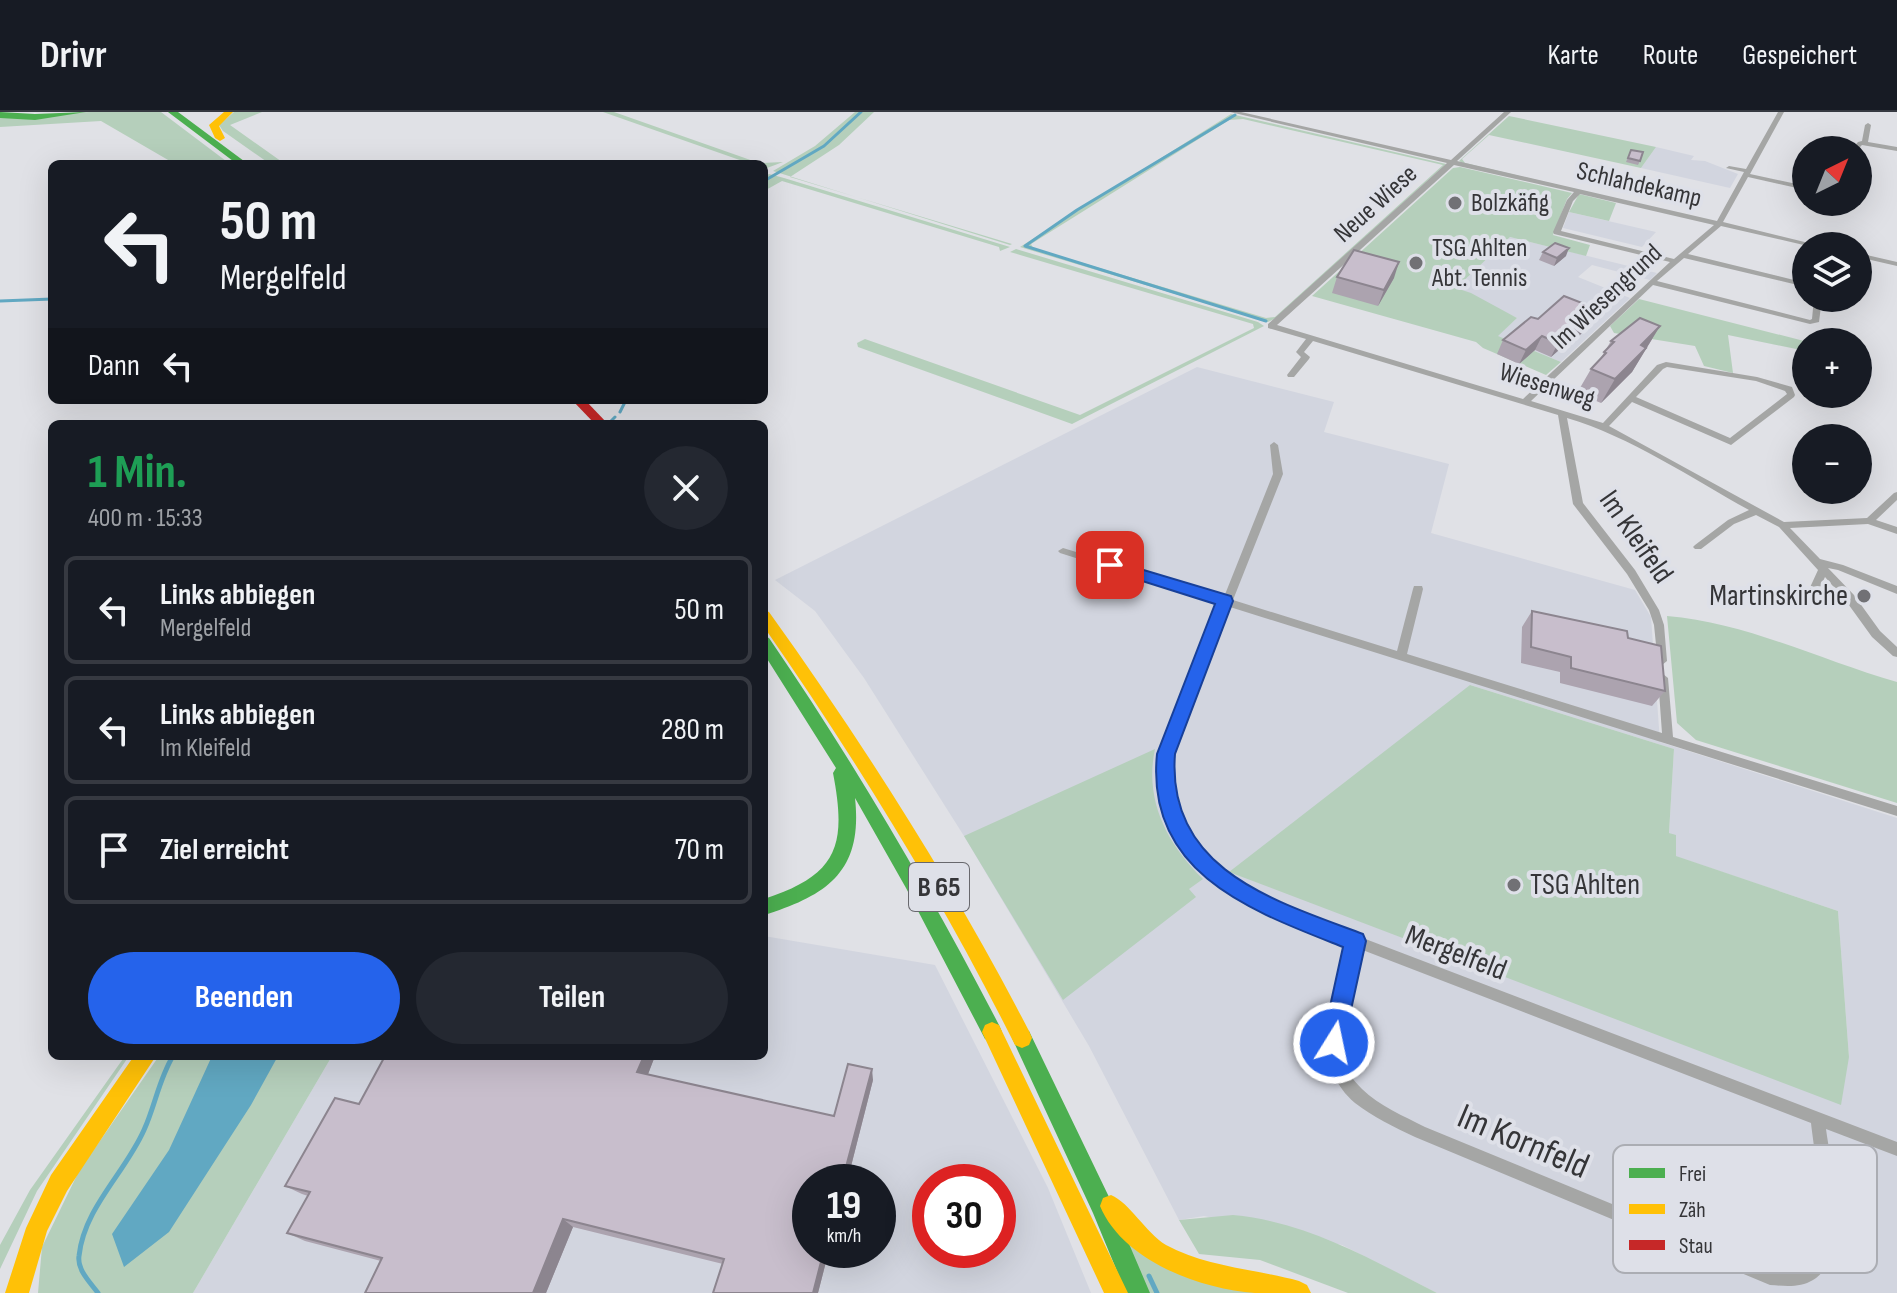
<!DOCTYPE html>
<html lang="de">
<head>
<meta charset="utf-8">
<style>
  body { margin:0; font-family:"Sofia Sans Condensed",sans-serif; background:#242831; color:#f1f3f6; height:100vh; display:flex; flex-direction:column; font-size:30px; white-space:nowrap }
  * { box-sizing:border-box; margin:0 }
  p { font-size:26px; color:#9ea1a6 }
  .icon { flex:none; width:44px; height:44px; fill:none; stroke:currentColor; stroke-width:2; stroke-linecap:round; stroke-linejoin:round }
  .map { position:relative; flex:1; overflow:hidden }
  .sheet { position:absolute; left:48px; top:308px; width:720px; height:640px; display:flex; flex-direction:column; background:#171b24; border-radius:12px; box-shadow:0 8px 32px #0002 }
  .sheet>* { flex:none }
  .banner { position:absolute; left:48px; top:48px; width:720px; height:244px; border-radius:12px; box-shadow:0 8px 32px #0002; background:#171b24; color:#f1f3f6; overflow:hidden }
  .needle { width:52px; rotate:43deg }
  .controls { position:absolute; left:1792px; top:24px; display:grid; gap:16px }
  .controls a { display:grid; place-items:center; width:80px; height:80px; border-radius:50%; background:#171b24; box-shadow:0 8px 32px #0002; font-size:40px }
  .speed { position:absolute; left:792px; top:1052px; display:flex; gap:16px; font-size:40px; font-weight:700; text-align:center }
  .speed>* { display:grid; place-content:center; width:104px; height:104px; border-radius:50%; background:#171b24; box-shadow:0 8px 32px #0002; line-height:1 }
  .speed small { font-size:20px; font-weight:400 }
  .speed .limit { border:12px solid #d22; background:#fff; color:#111 }
  .pin { position:absolute; display:grid; place-items:center; width:68px; height:68px; color:#fff; margin:-34px; border-radius:16px; box-shadow:0 4px 12px #0006 }
  .me { position:absolute; width:88px; margin:-44px; rotate:10deg; stroke-linejoin:round; filter:drop-shadow(0 0 6px #0008) }
  .turn { display:flex; align-items:center; gap:28px; height:168px; padding:0 40px; font-size:36px }
  .turn .icon { width:104px; height:104px; stroke-width:2.5 }
  .turn b { display:block; font-size:56px; line-height:68px }
  .then { display:flex; align-items:center; height:76px; padding:0 40px; background:#0003; gap:16px; font-size:30px }
  .round { display:grid; place-items:center; flex:none; width:84px; height:84px; border-radius:42px; background:#242831 }
  .overview { display:flex; align-items:center; justify-content:space-between; height:136px; padding:0 40px }
  h1 { font-size:48px; font-weight:700; line-height:60px; color:#1e9e55 }
  .primary-button { display:flex; gap:16px; margin-top:auto; padding:16px 40px }
  .primary-button a { flex:1; height:92px; border-radius:48px; background:#2563eb; color:#fff; font-size:32px; font-weight:700; line-height:92px; text-align:center }
  .primary-button a+a { background:#242831; color:#f1f3f6 }
  ul { padding:0; list-style:none }
  li { display:flex; align-items:center; gap:24px; height:108px; margin:0 16px 12px; padding:0 24px; border:4px solid #363941; border-radius:12px }
  li div { flex:1 }
  li b { display:block; font-size:30px }
  li em { font-style:normal }
  header { display:flex; align-items:center; gap:48px; box-sizing:border-box; height:112px; padding:0 40px; background:#171b24; border-bottom:2px solid #363941 }
  header strong { font-size:38px }
  nav { display:flex; gap:44px; margin-inline-start:auto; font-size:28px }
  .map>svg:first-child { display:block }
</style>
</head>
<body>
<header>
<strong>Drivr</strong>
<nav><a>Karte</a><a>Route</a><a>Gespeichert</a></nav>
</header>
<div class="map">
<svg width="1897" height="1181" viewBox="0 0 1897 1181">
  <rect width="100%" height="100%" fill="#e0e1e6"/>
  <path fill="#d2d5df" fill-rule="evenodd" d="M1656 35 1694 44 1691 48 1705 49 1738 62 1730 76 1641 56Z
    M1569 100 1656 120 1642 135 1563 116Z
    M1510 125 1657 161 1650 168 1592 153 1578 165 1630 186 1561 250 1497 224 1517 206 1455 177Z
    M1197 255 1334 290 1324 320 1449 352 1431 421 1635 478 1651 505 1660 630 1897 706V1181H1437L1342 1133 1204 1104 1179 1108 1089 934 964 724 864 566 815 499 775 468ZM1470 573 1674 637 1669 721 1676 724 1675 744 1838 799 1849 945Z
    M764 824 935 853 1048 1076 1091 1181H193L332 944H764ZM810 1070H878V1138H810ZM930 1070H998V1138H930Z"/>
  <path fill="#b5cfbb" fill-rule="evenodd" d="M89 0H161L230 52H175L101 9 0 15V5Z
    M234 0H262L230 13 285 52H270L223 19 219 13Z
    M603 0H614L759 51 783 50 767 56 764 52H751Z
    M855 0H874L839 33 790 65 1012 132 1010 133 773 59 815 34Z
    M1231 2 1446 52 1276 206 1268 210 1020 135ZM1243 7 1443 53 1275 205 1266 206 1033 136 1031 132 1229 8Z
    M1509 4 1656 35 1641 56 1489 23 1462 47 1465 51 1622 88 1463 51 1459 49Z
    M1460 55 1572 81 1567 87 1553 123 1590 133 1586 144 1510 125 1456 176 1471 181 1517 206 1498 224 1561 250 1546 263 1483 236 1476 230 1312 184 1453 56Z
    M769 62 784 66 1010 135 1000 139 999 135 782 69 764 79V65Z
    M1579 82 1616 91 1609 109 1569 100Z
    M1016 137 1258 210 1264 214 1072 312 858 235 857 231 865 227 1080 303 1254 216 1253 212 1010 140Z
    M1639 187 1808 230 1806 239 1728 223 1733 261 1704 254 1695 234 1614 221 1610 214Z
    M1667 504C1748 511 1820 548 1897 570V691L1696 628 1677 611Z
    M1470 573 1674 637 1669 721 1676 723V744L1838 799 1849 945 1841 993 1229 760Z
    M1155 637C1144 688 1167 732 1203 767L1189 777 1196 785 1063 888 964 724Z
    M125 944H129L37 1079 0 1157V1133L30 1078Z
    M159 944H332L193 1181H38L42 1135 79 1059Z
    M1233 1103C1308 1110 1370 1147 1437 1181H1348L1260 1148 1199 1142 1179 1108Z
    M1120 1121 1271 1177 1285 1181H1145Z"/>
  <path fill="#61a8c2" d="M212 944H278L251 993 169 1120 124 1155 112 1122 169 1038Z"/>
  <g fill="none" stroke-linecap="round" stroke-linejoin="round">
    <path stroke="#61a8c2" stroke-width="3" d="M1235 3 1077 98 1025 134 1266 209
      M764 69 824 34 861 0
      M0 189 52 187
      M620 300 626 288
      M611 309 615 305"/>
    <path stroke="#61a8c2" stroke-width="5" d="M1149 1164 1157 1181
      M98 1181C90 1170 77 1158 79 1144 84 1096 125 1061 144 1018 155 994 159 967 173 944"/>
    <path fill="#a5a6a5" fill-rule="evenodd" d="M1230 0H1241L1451 48 1504 0H1511L1457 49 1717 109 1744 60 1726 56 1729 54 1746 57 1778 0H1784L1750 62 1806 74V78L1748 65 1723 110 1821 134H1808L1721 114 1688 142 1806 171V175L1684 146 1657 169 1810 208 1812 207 1814 186H1822L1819 210 1810 212 1653 173 1531 289 1603 311 1657 253 1666 250 1757 265 1792 275 1795 283 1794 285 1731 333 1632 290 1609 314 1784 410 1867 406 1894 381 1897 380V388L1876 408 1897 415V422L1868 412 1790 416 1820 447 1843 453 1897 474V482L1838 458 1828 456 1854 483 1880 519 1897 535V545L1893 544 1872 525 1846 489 1825 465 1817 482 1819 491 1814 495 1810 494 1807 482 1818 458 1779 415 1756 403 1734 412 1701 437H1695L1693 435 1695 433 1728 408 1749 398C1691 366 1631 325 1567 306L1583 391 1635 458 1659 498 1664 513 1667 549 1662 553 1658 552 1654 513 1649 498 1627 462 1573 392 1558 303 1313 229 1304 240 1310 245 1309 247 1294 265H1288L1287 263 1301 245 1296 240 1306 227 1268 216V212L1447 51ZM1454 53 1574 80 1567 88 1553 120 1554 122 1670 150 1523 287 1277 213ZM1580 82 1714 113 1674 147 1561 119 1573 89ZM1667 255 1756 269 1785 279 1787 282 1730 326 1636 285 1663 257Z
      M1868 11 1871 13 1868 30 1897 35V39L1862 33 1857 38H1851L1858 30 1862 29 1865 13Z
      M1858 141 1897 150V154L1858 145Z
      M1274 330 1278 333 1283 362 1233 488 1397 539 1413 477 1414 474H1422L1423 477 1407 542 1662 621 1658 566 1663 562 1668 566 1673 625 1897 694V704L1230 495 1172 642C1171 659 1170 675 1174 691 1187 739 1231 769 1271 791L1897 1030V1044L1826 1017C1831 1054 1852 1145 1813 1168 1800 1176 1785 1174 1770 1173L1415 1025C1394 1015 1373 1005 1355 991 1307 951 1335 882 1348 832 1319 821 1288 812 1261 798 1210 773 1161 727 1159 667 1159 659 1160 650 1160 642L1221 492 1060 441 1058 439 1063 436 1224 485 1273 362 1270 333ZM1360 837 1811 1011C1814 1039 1830 1129 1812 1149 1801 1161 1784 1158 1770 1157L1425 1015C1404 1004 1379 994 1362 977 1353 968 1345 958 1343 946 1336 914 1352 868 1360 837Z"/>
    <path fill="#4caf50" fill-rule="evenodd" d="M0 0 35 2 86 0 35 8 0 6Z
      M168 0H178L248 52H237Z
      M764 524 769 526C854 650 930 780 999 913L1002 920 999 927 992 930 985 927 906 776 855 686C863 759 828 783 764 803V787C838 763 847 734 833 661L836 656 764 542Z
      M1022 916 1029 919 1109 1085 1150 1181H1126L1093 1101 1012 926 1015 919Z"/>
    <path fill="#ffc107" fill-rule="evenodd" d="M224 0H233L219 14 225 26 220 29 215 26 209 13Z
      M764 498 769 500C865 634 953 772 1029 919L1032 926 1029 933 1022 936 1015 933C942 787 857 649 764 515Z
      M992 910 999 913 1128 1181H1104L982 920 985 913Z
      M134 944H156L67 1079 47 1119 29 1181H5L26 1116 51 1063Z
      M1111 1083C1130 1091 1145 1120 1166 1133 1206 1155 1256 1157 1299 1169L1307 1173 1311 1181C1292 1181 1273 1181 1255 1181 1200 1177 1123 1149 1100 1094L1103 1086Z"/>
    <path fill="#c62828" fill-rule="evenodd" d="M572 288H585L608 312H595Z"/>
  </g>
  <path fill="#aca3af" d="M1631 38 1640 49 1638 53 1626 50Z
    M1543 140 1566 144 1554 154 1539 148Z
    M1337 165 1394 166 1378 194 1332 181Z
    M1600 198 1592 212 1571 231 1568 230 1551 245 1535 238 1519 252 1497 242 1503 228 1538 207Z
    M1660 214 1632 260 1601 291 1577 281 1591 257 1599 249 1611 229Z
    M1532 499 1628 526 1665 579 1652 594 1560 571V560L1521 551 1522 515Z
    M374 944H655L648 962 834 1004 873 968 847 1070H810V1138H829L818 1181H713L723 1152 573 1115 546 1181H365L381 1149 305 1129 287 1121 308 1084 302 1082 285 1074 359 992 383 948 377 947Z"/>
  <path fill="#8c858f" d="M1569 136 1566 144 1554 154 1557 146Z
    M1399 150 1394 166 1378 194 1384 178Z
    M1600 198 1592 212 1571 231 1579 217Z
    M1660 214 1632 260 1601 291 1615 267 1641 233Z
    M1575 216 1568 230 1551 245 1558 231Z
    M1542 224 1535 238 1519 252 1526 238Z
    M644 944H655L645 970 637 960Z
    M872 957 873 968 847 1070H842Z
    M563 1107 573 1115 546 1181H533Z
    M824 1138H829L818 1181H813Z"/>
  <path fill="#c8becc" stroke="#8c858f" stroke-width="2" d="M1631 38 1643 40 1640 49 1628 46Z
    M1555 131 1569 136 1557 146 1543 140Z
    M1354 138 1399 150 1384 178 1337 165Z
    M1564 184 1600 198 1579 217 1575 216 1558 231 1542 224 1526 238 1503 228 1531 205 1538 207Z
    M1640 206 1660 214 1641 233 1646 236 1615 267 1591 257 1606 241 1604 240 1614 230 1611 229Z
    M1532 499 1627 519 1628 526 1661 534 1665 579 1571 556V545L1531 535Z
    M385 944H644L637 960 834 1004 848 952 872 957 842 1070H810V1138H824L813 1181H713L724 1147 563 1107 533 1181H365L382 1146 287 1121 310 1080 285 1074 335 986 359 992Z"/>
  <path fill="#2563eb" stroke="#184099" stroke-width="2" d="M1110 448 1231 484 1233 489 1175 642C1166 758 1275 789 1363 822L1366 829 1342 939 1334 942 1326 939 1322 931 1343 835C1252 799 1145 762 1157 642L1215 492 1104 457 1101 453Z"/>
  <g fill="#717175" stroke="#dee0e8" stroke-width="3">
    <circle cx="1455" cy="91" r="8"/>
    <circle cx="1416" cy="151" r="8"/>
    <circle cx="1864" cy="484" r="8"/>
    <circle cx="1514" cy="773" r="8"/>
  </g>
  <g text-anchor="middle" dominant-baseline="central" stroke-width="8" stroke-linejoin="round" paint-order="stroke">
    <g font-size="26" fill="#353538" stroke="#dee0e8">
      <text transform="translate(1639 73) rotate(13)">Schlahdekamp</text>
      <text transform="translate(1376 92) rotate(-42)">Neue Wiese</text>
      <text transform="translate(1607 185) rotate(-43)">Im Wiesengrund</text>
      <text transform="translate(1547 274) rotate(17)">Wiesenweg</text>
    </g>
    <g font-size="26" fill="#353538" stroke="#dee0e8" text-anchor="start">
      <text x="1471" y="91">Bolzkäfig</text>
      <text x="1432" y="136">TSG Ahlten<tspan x="1432" dy="30">Abt. Tennis</tspan></text>
    </g>
    <rect fill="#dee0e8" stroke="#68686d" stroke-width="2" x="909" y="751" width="60" height="48" rx="6"/>
    <g font-size="28" font-weight="bold" fill="#353538">
      <text x="939" y="775">B 65</text>
    </g>
    <g font-size="30" fill="#353538" stroke="#dee0e8">
      <text transform="translate(1636 425) rotate(55)">Im Kleifeld</text>
      <text transform="translate(1456 841) rotate(21)">Mergelfeld</text>
    </g>
    <g font-size="30" fill="#353538" stroke="#dee0e8" text-anchor="end">
      <text x="1848" y="484">Martinskirche</text>
      <text x="1530" y="773" text-anchor="start">TSG Ahlten</text>
    </g>
    <g font-size="36" fill="#353538" stroke="#dee0e8">
      <text transform="translate(1523 1030) rotate(23)">Im Kornfeld</text>
    </g>
  </g>
  <rect x="1613" y="1033" width="264" height="128" rx="12" fill="#dee0e8" stroke="#abadb3" stroke-width="2"/>
  <rect x="1629" y="1056" width="36" height="10" fill="#4caf50"/>
  <rect x="1629" y="1092" width="36" height="10" fill="#ffc107"/>
  <rect x="1629" y="1128" width="36" height="10" fill="#c62828"/>
  <g font-size="22" fill="#353538">
    <text x="1679" y="1069">Frei</text>
    <text x="1679" y="1105">Zäh</text>
    <text x="1679" y="1141">Stau</text>
  </g>
</svg>
<div class="controls">
<a><svg class="needle" viewBox="-14 -14 28 28"><path d="M0-13l5 13h-10z" fill="#e53935"/><path d="M0 13l5-13h-10z" fill="#9ea1a6"/></svg></a>
<a><svg class="icon" aria-label="layers" viewBox="0 0 24 24"><path d="M12 4l9 5-9 5-9-5zM3 14l9 5 9-5"/></svg></a>
<a>+</a>
<a>−</a>
</div>
<div class="speed"><div>19<small>km/h</small></div><div class="limit">30</div></div>
<div class="pin" style="left:1110px;top:453px;background:#d93025"><svg class="icon" aria-label="arrive" viewBox="0 0 24 24"><path d="M6 21V4h12l-3 4 3 4H6"/></svg></div>
<svg class="me" style="left:1334px;top:931px" viewBox="-20 -20 40 40"><circle r="17" fill="#2563eb" stroke="#fff" stroke-width="3"/><path d="M0-11L8 9 0 5-8 9z" fill="#fff"/></svg>
<div class="banner">
<div class="turn"><svg class="icon" aria-label="left" viewBox="0 0 24 24"><path d="M17 20v-9H6M10 6l-5 5 5 5"/></svg><div><b>50 m</b>Mergelfeld</div></div>
<div class="then">Dann<svg class="icon" aria-label="left" viewBox="0 0 24 24"><path d="M17 20v-9H6M10 6l-5 5 5 5"/></svg></div>
</div>
<section class="sheet">
<div class="overview"><div><h1>1 Min.</h1><p>400 m · 15:33</p></div><a class="round"><svg class="icon" aria-label="close" viewBox="0 0 24 24"><path d="M6 6l12 12M18 6L6 18"/></svg></a></div>
<ul>
<li><svg class="icon" aria-label="left" viewBox="0 0 24 24"><path d="M17 20v-9H6M10 6l-5 5 5 5"/></svg><div><b>Links abbiegen</b><p>Mergelfeld</p></div><em>50 m</em></li>
<li><svg class="icon" aria-label="left" viewBox="0 0 24 24"><path d="M17 20v-9H6M10 6l-5 5 5 5"/></svg><div><b>Links abbiegen</b><p>Im Kleifeld</p></div><em>280 m</em></li>
<li><svg class="icon" aria-label="arrive" viewBox="0 0 24 24"><path d="M6 21V4h12l-3 4 3 4H6"/></svg><div><b>Ziel erreicht</b></div><em>70 m</em></li>
</ul>
<div class="primary-button"><a>Beenden</a><a>Teilen</a></div>
</section>
</div>
</body>
</html>
